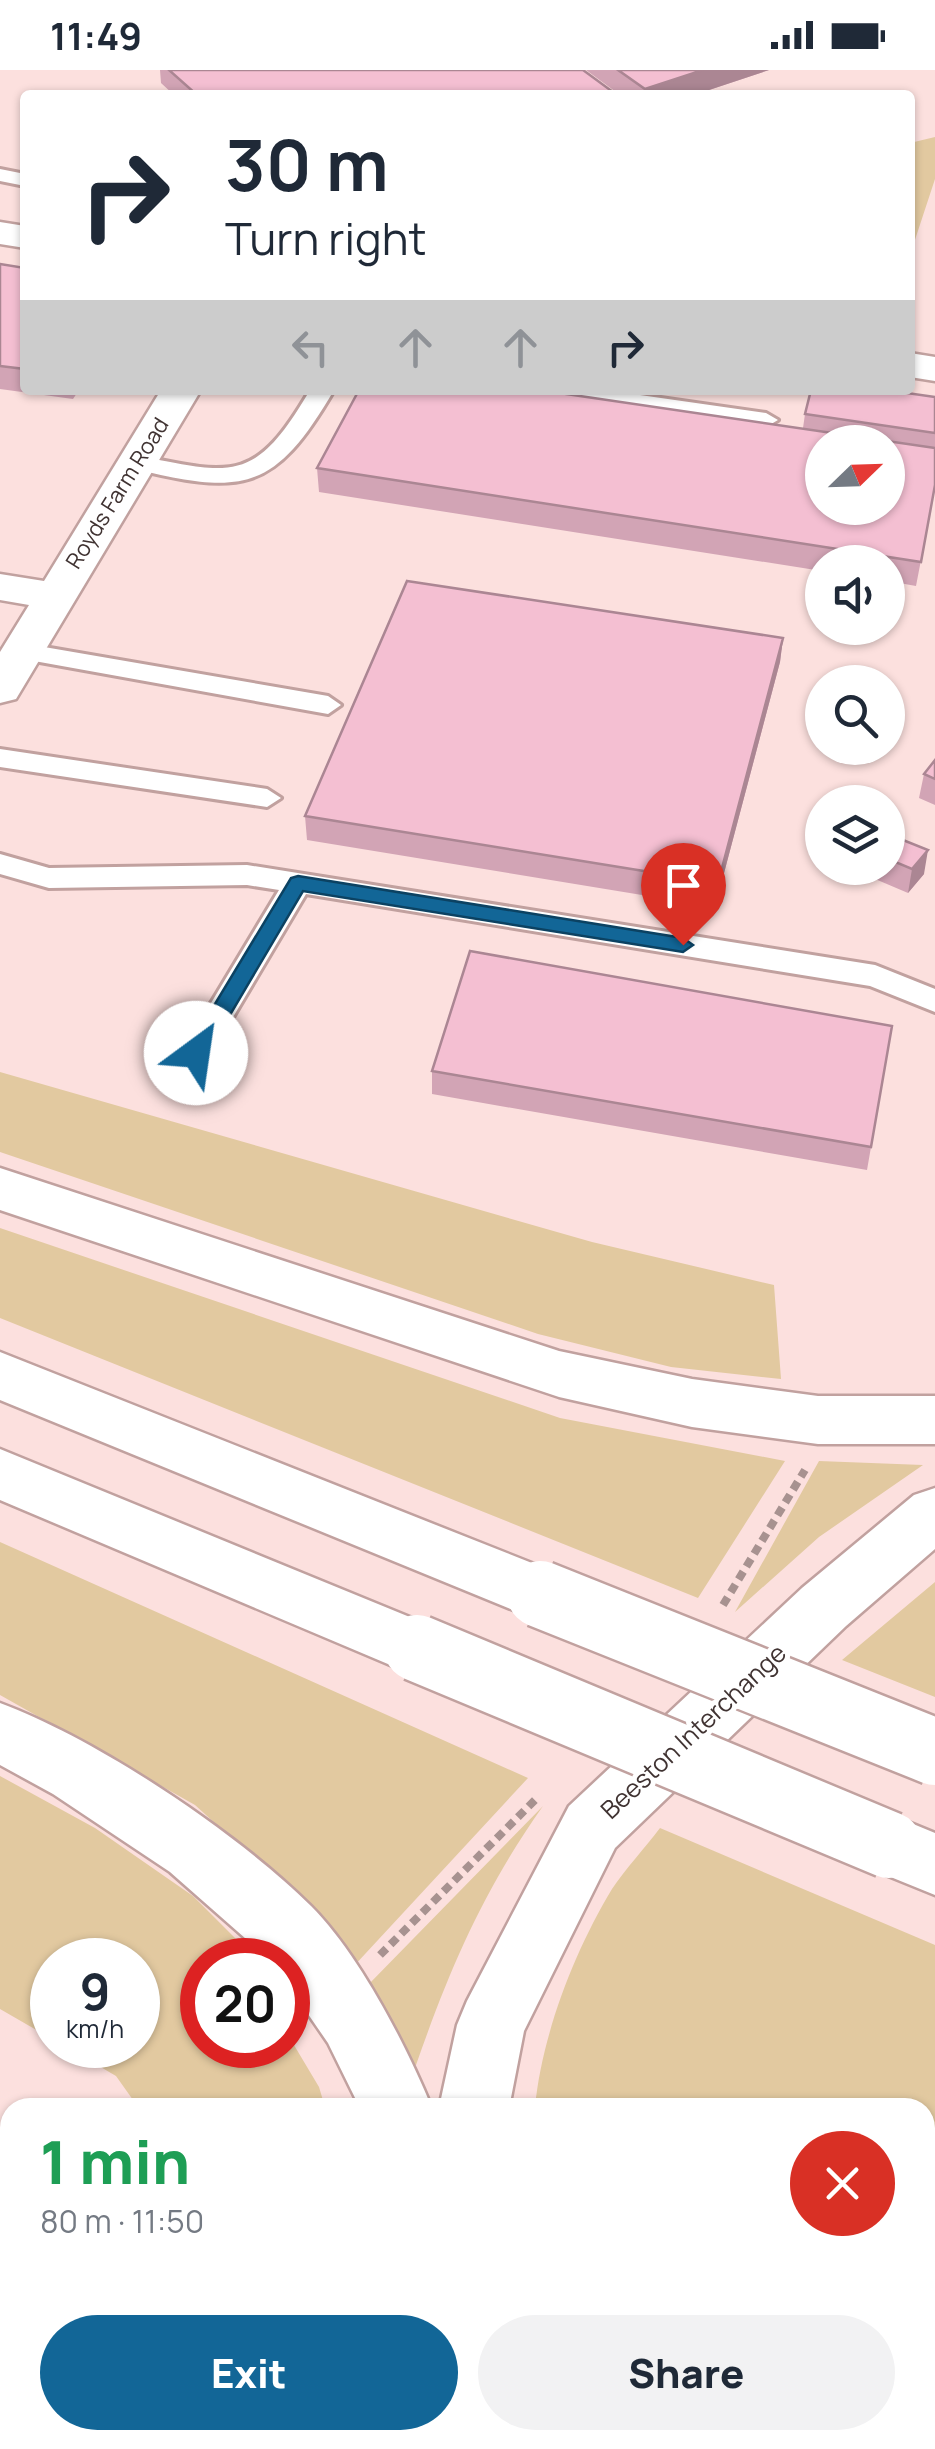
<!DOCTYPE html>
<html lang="en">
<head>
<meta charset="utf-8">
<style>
  body { margin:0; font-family:Manrope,sans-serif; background:#f2f2f3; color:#1f2937; height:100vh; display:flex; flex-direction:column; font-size:38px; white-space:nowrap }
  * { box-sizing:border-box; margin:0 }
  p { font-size:32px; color:#747a83 }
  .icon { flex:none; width:55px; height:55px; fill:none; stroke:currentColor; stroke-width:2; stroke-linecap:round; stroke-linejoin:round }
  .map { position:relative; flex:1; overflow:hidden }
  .sheet { position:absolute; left:0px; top:2028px; width:935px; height:352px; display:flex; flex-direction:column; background:#fff; border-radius:30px 30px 0 0; box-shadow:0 2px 8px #0004 }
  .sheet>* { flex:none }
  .hud { position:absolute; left:20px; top:20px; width:895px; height:305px; border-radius:10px; box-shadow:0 2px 8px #0004; background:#fff; color:#1f2937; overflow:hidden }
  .needle { width:65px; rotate:67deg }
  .fabs { position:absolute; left:805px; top:355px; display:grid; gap:20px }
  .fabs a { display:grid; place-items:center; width:100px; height:100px; border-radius:50%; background:#fff; box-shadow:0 2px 8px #0004; font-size:50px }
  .speed { position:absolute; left:30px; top:1868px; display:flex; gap:20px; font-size:50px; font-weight:700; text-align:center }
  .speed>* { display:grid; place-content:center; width:130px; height:130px; border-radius:50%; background:#fff; box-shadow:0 2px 8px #0004; line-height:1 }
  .speed small { font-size:25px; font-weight:400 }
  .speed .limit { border:15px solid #d22; background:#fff; color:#111 }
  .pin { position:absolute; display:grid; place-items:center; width:85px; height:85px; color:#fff; margin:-102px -42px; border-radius:50% 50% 50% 0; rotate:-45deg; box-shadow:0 0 10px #0007 }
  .pin .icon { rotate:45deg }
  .me { position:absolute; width:110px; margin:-55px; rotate:31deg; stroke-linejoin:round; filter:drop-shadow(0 0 8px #0008) }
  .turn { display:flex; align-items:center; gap:35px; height:210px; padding:0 40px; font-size:45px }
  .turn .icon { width:130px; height:130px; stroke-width:2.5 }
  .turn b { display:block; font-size:70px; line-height:85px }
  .lanes { display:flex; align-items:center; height:95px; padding:0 40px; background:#0003; justify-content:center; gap:50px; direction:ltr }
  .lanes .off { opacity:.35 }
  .round { display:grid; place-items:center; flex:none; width:105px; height:105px; border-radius:52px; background:#f2f2f3 }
  .overview { display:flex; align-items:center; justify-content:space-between; height:170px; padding:0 40px }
  h1 { font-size:60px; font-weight:800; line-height:75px; color:#1e9e55 }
  .cta { display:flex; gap:20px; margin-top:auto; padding:20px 40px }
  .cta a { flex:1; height:115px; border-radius:60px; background:#126697; color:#fff; font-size:40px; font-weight:800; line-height:115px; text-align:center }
  .cta a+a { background:#f2f2f3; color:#1f2937 }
  .status { display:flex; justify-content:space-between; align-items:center; height:70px; padding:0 50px; background:#fff; direction:ltr }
  .status svg { height:28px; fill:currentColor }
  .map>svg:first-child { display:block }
</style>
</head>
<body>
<div class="status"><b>11:49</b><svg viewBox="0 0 49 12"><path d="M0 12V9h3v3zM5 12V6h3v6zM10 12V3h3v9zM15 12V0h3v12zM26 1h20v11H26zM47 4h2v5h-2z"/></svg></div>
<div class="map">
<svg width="935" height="2379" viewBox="0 0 935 2379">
  <rect width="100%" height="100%" fill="#fce0de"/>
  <path fill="#e2c9a0" d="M935 67V109L910 185V73Z
    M0 1002 592 1172 774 1215 781 1309 671 1297 538 1264 0 1082Z
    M0 1158 560 1348 785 1391 698 1528 0 1248Z
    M819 1391 923 1395 819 1467 735 1542Z
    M0 1472 528 1708 353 1897 317 1846 195 1735 0 1625Z
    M935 1512V1627L842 1590Z
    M0 1706 95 1758 193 1826 257 1890H202V1975H288V1965L319 2017 325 2037H138L116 2006 63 1975H138V1890H52V1969L0 1939Z
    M543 1736C483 1821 450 1898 416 1995L409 1996 368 1915Z
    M660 1758 935 1875V2379H589L585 2370H925V2038L535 2037C542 1965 574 1882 612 1819 626 1798 645 1778 660 1758Z
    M228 2370H362L361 2379H233Z"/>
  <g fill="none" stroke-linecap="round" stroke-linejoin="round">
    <defs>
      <path id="lane" d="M0 99 25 104V116L0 111Z
        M310 320H334C273 425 241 425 127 397L124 392 136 385C235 406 256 412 310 320Z
        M544 320H605L766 343 778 350 766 357 556 327Z
        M21 573 328 626 341 635 328 644 12 587 8 581Z
        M0 679 267 719 281 728 267 737 0 697Z
        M0 784 49 798 247 795 875 895 935 919V942L870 916 306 824 207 991H185L181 983 279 820 247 815 49 818 0 804Z
        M0 2079 10 2083V2135L0 2131Z
        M18 2370H70L67 2379H15Z
        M170 2370H218L221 2379H173Z"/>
      <path id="street" d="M161 320H201L22 619 16 629 0 633V582L29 535 0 530V504L44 511Z"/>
      <path id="primary" d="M0 152 25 156V178L0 174Z
        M910 283 935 287V311L910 307Z"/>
      <path id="highway" d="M0 1098 559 1281 692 1309 818 1326H935V1374H818L692 1357 559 1327 0 1140Z
        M0 1282 562 1505 570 1524 562 1543 540 1551 0 1330Z
        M0 1379 439 1559 448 1578 439 1597 417 1605 395 1597 0 1430Z
        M935 1418V1479L846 1556 615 1778 524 1961 509 2038H439L457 1955 467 1931 569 1736 802 1518 914 1425Z
        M0 1633C99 1670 236 1762 311 1836 359 1884 406 1975 432 2038H360L328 1973 288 1915V1890H270L170 1802 53 1724 0 1695Z
        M889 1744 935 1763V1825L866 1797 856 1775 866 1753Z
        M474 2370H550L553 2379H477Z"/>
    </defs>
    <use href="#lane" stroke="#c1a19f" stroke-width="6"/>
    <use href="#street" stroke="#c1a19f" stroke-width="5"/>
    <use href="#primary" stroke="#c1a19f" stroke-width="5"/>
    <use href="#highway" stroke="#c1a19f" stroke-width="5"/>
    <path stroke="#a79290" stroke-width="8" stroke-dasharray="9 6" stroke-linecap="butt" d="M723 1535 805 1400
      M380 1885 538 1727
      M390 2370V2379"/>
    <use href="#lane" fill="#fff" fill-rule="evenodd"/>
    <use href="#street" fill="#fff" fill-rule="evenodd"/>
    <use href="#primary" fill="#fff" fill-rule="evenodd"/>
    <use href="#highway" fill="#fff" fill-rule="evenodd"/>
    <defs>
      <path id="highway-bridge" d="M540 1524 935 1682
        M417 1578 889 1775"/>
    </defs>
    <use href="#highway-bridge" stroke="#c1a19f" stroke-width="71" stroke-linecap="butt"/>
    <use href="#highway-bridge" stroke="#fff" stroke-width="66"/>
  </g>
  <path fill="#d2a4b5" d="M160 0H583L617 25H174L161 13Z
    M586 0H769L694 25H620Z
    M0 194 25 198V320H79L73 329 0 319Z
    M935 327V417L916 516 888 511V492H822V501L319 422 317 398 803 358 805 344Z
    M783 568 780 592 715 837 307 770 305 746Z
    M935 690V735L919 728 924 704Z
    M888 764 924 804 908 823 861 803 862 798H888Z
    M432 1001 871 1077 867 1100 432 1024Z"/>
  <path fill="#ab8693" d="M703 0H769L694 25H644L645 19Z
    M783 568 780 592 715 837 718 813Z
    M928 780 924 804 908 823 912 799Z
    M10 2296V2314L0 2322V2304Z"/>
  <path fill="#f4bfd2" stroke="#ab8693" stroke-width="2.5" fill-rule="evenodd" d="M169 0H583L617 25H197Z
    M618 0H703L645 19Z
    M0 194 25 198V299L0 296Z
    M359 320H539L935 378V415L921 492 317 398ZM822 372H888V438H822Z
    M811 320H886L935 327V363L805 344Z
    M407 511 783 568 718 813 305 746Z
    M935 690V709L924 704Z
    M888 764 928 780 912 799 888 789Z
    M470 881 892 956 871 1077 432 1001Z
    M10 2185V2296L0 2304V2193Z"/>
  <path fill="#126697" stroke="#0c4262" stroke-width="2.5" d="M298 806 683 868 693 875 683 882 303 821 204 989H189V977L291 808Z"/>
  <g text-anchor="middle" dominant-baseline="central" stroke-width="10" stroke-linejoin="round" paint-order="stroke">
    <g font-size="22" fill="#403332" stroke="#fff">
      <text transform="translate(117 423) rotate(-58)">Royds Farm Road</text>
    </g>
    <g font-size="25" fill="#403332" stroke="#fff">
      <text transform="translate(693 1661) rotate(-43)">Beeston Interchange</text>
    </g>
  </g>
</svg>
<div class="fabs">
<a><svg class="needle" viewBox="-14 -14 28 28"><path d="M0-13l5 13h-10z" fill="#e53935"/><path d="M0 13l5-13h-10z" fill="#747a83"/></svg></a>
<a><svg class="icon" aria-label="sound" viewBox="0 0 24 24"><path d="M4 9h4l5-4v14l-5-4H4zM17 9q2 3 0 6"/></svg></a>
<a><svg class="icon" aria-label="search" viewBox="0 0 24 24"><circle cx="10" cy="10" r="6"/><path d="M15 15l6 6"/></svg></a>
<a><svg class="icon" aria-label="layers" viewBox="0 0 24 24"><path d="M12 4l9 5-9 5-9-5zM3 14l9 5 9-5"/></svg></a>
</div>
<div class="speed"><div>9<small>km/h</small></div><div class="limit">20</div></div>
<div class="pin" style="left:683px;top:875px;background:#d93025"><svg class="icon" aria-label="arrive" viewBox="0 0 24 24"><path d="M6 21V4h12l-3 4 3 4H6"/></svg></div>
<svg class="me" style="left:196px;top:983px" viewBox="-20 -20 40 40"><circle r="19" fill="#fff"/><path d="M0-13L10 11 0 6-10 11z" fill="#126697"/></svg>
<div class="hud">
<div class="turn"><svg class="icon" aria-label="right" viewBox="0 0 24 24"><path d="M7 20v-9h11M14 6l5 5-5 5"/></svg><div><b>30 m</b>Turn right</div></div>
<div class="lanes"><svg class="icon off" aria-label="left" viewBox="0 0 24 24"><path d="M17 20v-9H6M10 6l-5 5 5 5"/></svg><svg class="icon off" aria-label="ahead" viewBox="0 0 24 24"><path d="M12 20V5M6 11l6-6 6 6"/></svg><svg class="icon off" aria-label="ahead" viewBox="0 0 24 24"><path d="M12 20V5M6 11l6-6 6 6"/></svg><svg class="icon" aria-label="right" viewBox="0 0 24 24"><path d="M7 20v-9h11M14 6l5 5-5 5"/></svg></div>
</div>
<section class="sheet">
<div class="overview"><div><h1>1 min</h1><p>80 m · 11:50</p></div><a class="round" style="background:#d93025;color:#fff"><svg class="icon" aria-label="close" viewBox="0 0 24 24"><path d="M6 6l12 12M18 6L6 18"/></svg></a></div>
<div class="cta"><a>Exit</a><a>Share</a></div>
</section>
</div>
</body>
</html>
